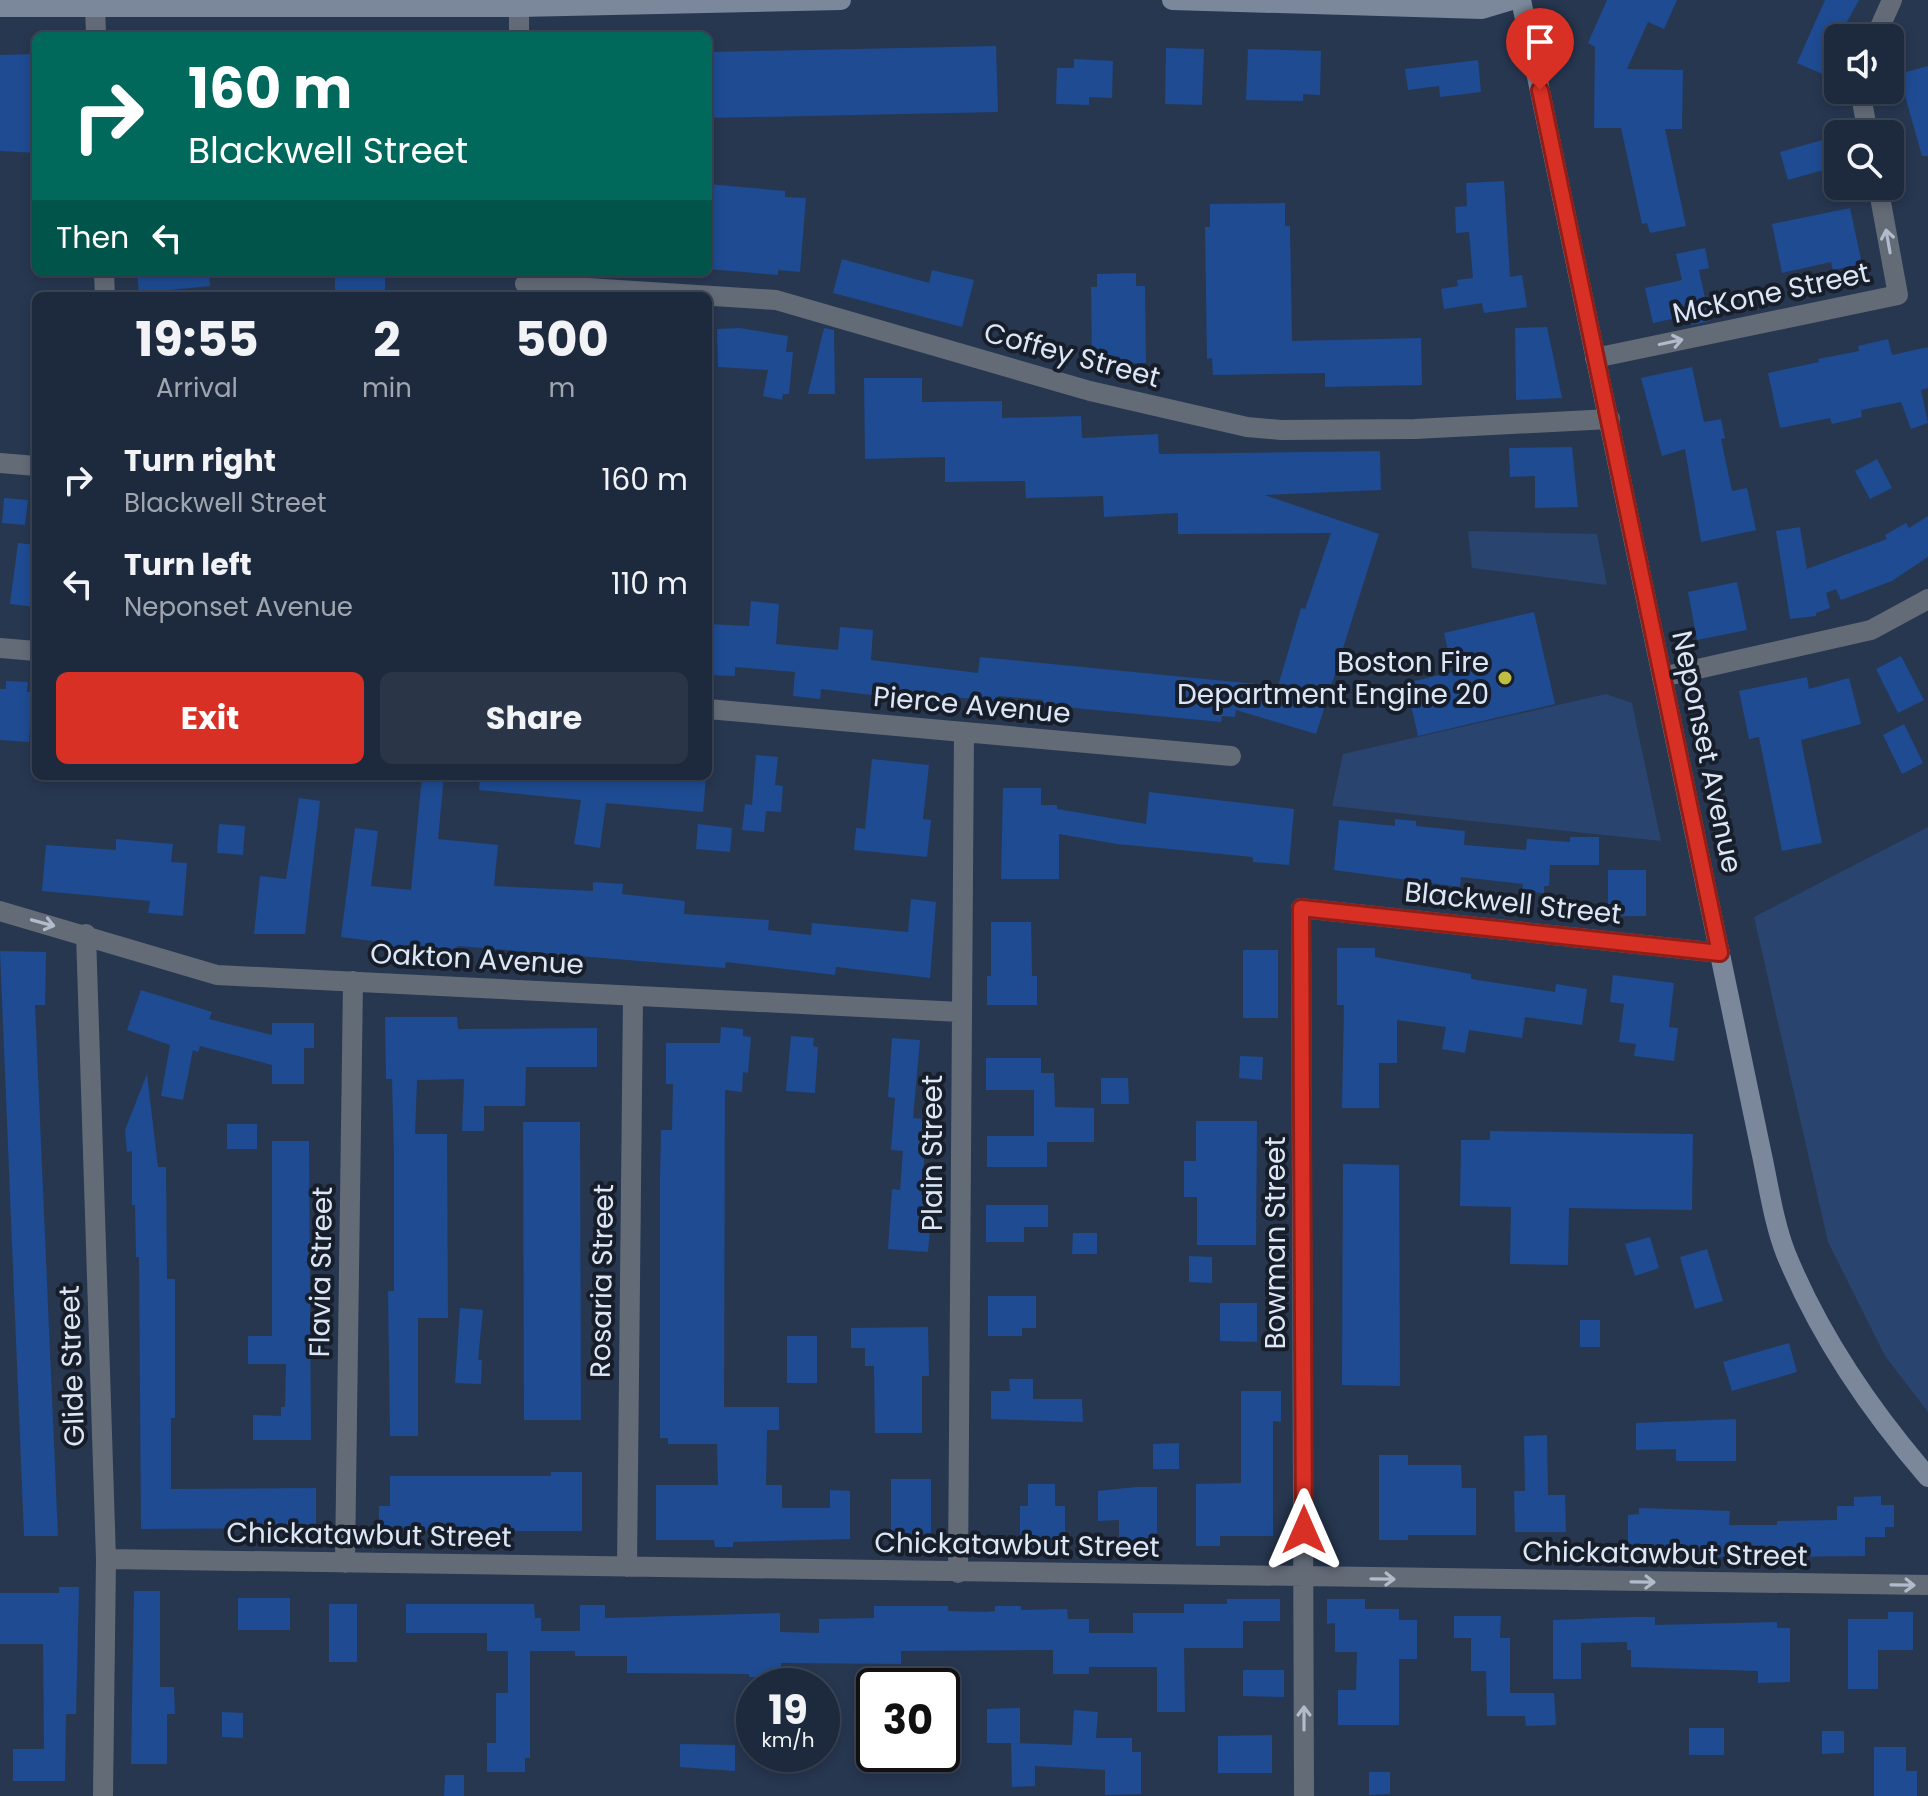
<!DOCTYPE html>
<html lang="en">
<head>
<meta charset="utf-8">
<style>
  body { margin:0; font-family:Poppins,sans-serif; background:#2a3547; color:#f1f3f6; height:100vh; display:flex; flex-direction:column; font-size:30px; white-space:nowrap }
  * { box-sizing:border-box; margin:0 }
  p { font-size:26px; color:#a0a6af }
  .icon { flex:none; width:44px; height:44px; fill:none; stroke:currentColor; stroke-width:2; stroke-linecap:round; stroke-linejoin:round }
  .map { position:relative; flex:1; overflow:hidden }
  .details { position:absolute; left:32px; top:292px; width:680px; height:488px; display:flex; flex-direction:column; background:#1d293c; border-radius:12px; box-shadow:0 4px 12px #0003,0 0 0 2px #3b4556 }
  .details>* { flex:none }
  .guide { position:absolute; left:32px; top:32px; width:680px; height:244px; border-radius:12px; box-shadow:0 4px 12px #0003,0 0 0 2px #3b4556; background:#00695c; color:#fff; overflow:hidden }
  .controls { position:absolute; left:1824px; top:24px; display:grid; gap:16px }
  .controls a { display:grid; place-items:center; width:80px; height:80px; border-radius:12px; background:#1d293c; box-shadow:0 4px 12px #0003,0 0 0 2px #3b4556; font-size:40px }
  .speed { position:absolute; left:736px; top:1668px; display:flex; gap:16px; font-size:40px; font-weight:700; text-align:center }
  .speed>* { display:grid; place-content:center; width:104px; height:104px; border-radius:50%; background:#1d293c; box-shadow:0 4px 12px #0003,0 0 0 2px #3b4556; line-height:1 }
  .speed small { font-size:20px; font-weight:400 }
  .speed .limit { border:4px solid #111; border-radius:12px; background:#fff; color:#111 }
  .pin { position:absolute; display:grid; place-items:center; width:68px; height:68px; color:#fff; margin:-82px -34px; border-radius:50% 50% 50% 0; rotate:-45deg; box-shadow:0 0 8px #0007 }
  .pin .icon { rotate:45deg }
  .me { position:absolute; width:88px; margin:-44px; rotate:0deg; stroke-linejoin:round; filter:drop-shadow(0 0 6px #0008) }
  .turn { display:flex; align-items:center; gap:28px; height:168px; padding:0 24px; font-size:36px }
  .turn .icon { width:104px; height:104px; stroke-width:2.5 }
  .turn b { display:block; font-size:56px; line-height:68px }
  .then { display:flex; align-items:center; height:76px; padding:0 24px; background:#0003; gap:16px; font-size:30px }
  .eta { display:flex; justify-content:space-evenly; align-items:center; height:136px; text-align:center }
  .eta b { font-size:48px; font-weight:700; line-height:56px }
  .primary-button { display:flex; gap:16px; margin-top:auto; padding:16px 24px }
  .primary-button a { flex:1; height:92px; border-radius:12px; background:#d93025; color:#fff; font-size:32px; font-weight:700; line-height:92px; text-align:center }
  .primary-button a+a { background:#2a3547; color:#f1f3f6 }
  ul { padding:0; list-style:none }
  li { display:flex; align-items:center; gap:24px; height:104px; padding:0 24px }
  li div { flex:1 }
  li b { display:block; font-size:30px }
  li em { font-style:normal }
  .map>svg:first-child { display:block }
</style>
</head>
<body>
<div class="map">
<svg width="1928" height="1796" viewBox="0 0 1928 1796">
  <rect width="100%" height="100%" fill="#273750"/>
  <path fill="#29446e" d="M1468 531 1597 534 1607 585 1472 568Z
    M1606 694 1632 703 1661 841 1332 806 1343 754Z
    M1928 827V1412L1885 1356 1828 1242 1754 917Z"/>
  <path fill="#1e4b92" d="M1607 0H1677L1664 29 1648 22 1627 69 1683 70 1682 129H1665L1686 226 1650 233 1647 223 1642 224 1621 128H1594L1595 47 1588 43Z
    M1825 0H1859L1838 38 1825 75 1797 63Z
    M996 46 998 112 708 118V52Z
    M1166 48 1204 49 1202 105 1165 104Z
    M1248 49 1321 51 1320 95 1303 94V101L1246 100Z
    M36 54V153L0 151V55Z
    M1074 59 1113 61 1112 98 1089 97V105L1056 104 1057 68H1074Z
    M1478 60 1481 92 1440 97 1439 86 1408 90 1405 69Z
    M1928 66V156H1922L1899 74Z
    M1833 137 1838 166 1788 180 1780 152Z
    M1504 181 1510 277 1522 275 1527 307 1484 313 1482 303 1444 309 1441 289 1458 286 1457 280 1473 278 1469 232 1456 233 1455 207 1467 206 1466 183Z
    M708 184 785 191V197L806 198 800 272 778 270V275L708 269Z
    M1285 203V226H1290L1292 341 1421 338 1422 385 1325 387V373L1213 375 1212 358 1207 359 1205 227H1210V204Z
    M1850 208 1862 264 1833 270 1831 262 1782 273 1772 224Z
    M1705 248 1709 268 1699 270 1710 321 1692 325 1690 315 1653 323 1645 288 1682 280 1676 254Z
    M842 259 929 283 932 270 974 280 962 327 833 293Z
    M137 272H209L210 286 139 293Z
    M335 272H385V294L335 292Z
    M1136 273V286H1145L1146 363 1092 364 1091 287H1097V274Z
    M1547 327 1562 398 1516 400 1515 328Z
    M739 328 788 336 786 352H793L789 394H783L782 400 763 396 768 370 718 367 717 329Z
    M824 328 834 330 835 394H808Z
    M1888 339 1892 355 1928 347V388L1921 390 1928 423 1911 429 1901 402 1861 410 1862 417 1832 424 1830 418 1780 428 1768 373 1819 362 1818 359 1859 351 1858 346Z
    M1692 367 1704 422 1721 419 1725 438 1721 439 1732 491 1747 488 1756 530 1701 542 1685 449 1662 456 1641 378Z
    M864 378H922V402L1002 401V418L1081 416 1082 438 1158 434 1159 454 1380 451 1381 490 1265 495 1379 534 1316 734 1236 710 1235 717 1222 716 1221 722 1043 705V700L998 696 997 701 939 696V703L821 689 820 699 793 696 795 672 735 667V676L708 675V624L749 626 751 601 779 604 776 644 838 650 840 627 873 630 871 660 978 673 980 657 1278 686 1301 608 1305 609 1331 533 1178 534V513L1104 517 1103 496 1026 498 1025 481 945 482V457L865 459Z
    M1572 447 1578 507 1535 508V476L1510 477 1509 448Z
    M1877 459 1892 488 1870 499 1855 471Z
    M4 498 28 500 25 525 2 523Z
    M1928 516V557L1892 581 1841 600 1836 589 1826 593 1830 608 1816 613V616L1790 619 1776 531 1800 527 1807 569 1887 539 1885 535 1906 523 1909 528Z
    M18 543 36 545V607L10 604Z
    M1737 582 1747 630 1697 640 1688 592Z
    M1534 612 1555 704 1418 736 1406 683 1453 672 1444 633Z
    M1901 656 1924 700 1898 713 1876 669Z
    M1807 677 1809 689 1849 678 1861 724 1801 740 1822 843 1782 851 1759 737 1749 739 1739 691Z
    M6 681 28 682 27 692H32L29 742 0 740V689H6Z
    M1904 724 1923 763 1902 774 1883 735Z
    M756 755 778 757 775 785 783 786 781 812 766 811 764 832 742 830 745 804 752 805Z
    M872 759 929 765 923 819 931 820 927 857 854 850 856 828 865 829Z
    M422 776H444L438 839 498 845 494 886 593 891V882L623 884 622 894 685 901 684 914 769 920 768 930 811 935 812 923 908 932 911 899 936 902 930 978 836 967 835 975 726 962 725 968 457 946 456 956 372 949 373 941 341 937 355 828 378 831 371 886 411 890Z
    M480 776H706L703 812 606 803 600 848 574 844 581 800 479 790Z
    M1003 788H1041V805H1057V809L1146 824 1149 792 1294 809 1289 865 1253 862V857L1117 844 1059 834V879H1001Z
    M299 798 320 801 305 934H254L260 876 286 879Z
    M1395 819 1416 821V826L1465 831 1464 845 1526 850 1527 839 1570 842V837H1599V865H1550L1549 886H1544V893L1522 891 1523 884 1461 877 1460 887 1334 870 1339 820 1395 826Z
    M219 824 245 826 243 855 217 853Z
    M698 824 732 828 730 852 696 849Z
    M116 839 173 844 171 862 187 863 183 916 148 913 150 901 42 891 46 845 116 850Z
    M1608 870H1646V916H1616V904H1608Z
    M991 922H1031L1032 976H1037V1005H987V976H991Z
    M1337 948H1375V957L1471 974V979L1555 992 1556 984 1587 989 1582 1025 1525 1017 1522 1038 1469 1030 1465 1053 1442 1049 1446 1027 1397 1020V1063H1379V1108H1342L1344 1005H1337Z
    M1243 950H1278V1018H1243Z
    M0 951 46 952 45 1005H35L58 1536H24Z
    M1613 975 1674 983 1669 1027 1678 1028 1674 1061 1634 1056 1636 1044 1619 1042 1624 1004 1610 1002Z
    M141 990 212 1012 209 1019 272 1035V1023H314V1048H304V1084H272V1065L200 1046 198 1052 193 1050 183 1100 161 1096 170 1045 127 1030Z
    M385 1017H457L458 1029 597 1028V1067H526L525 1106H484V1131H462L464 1079 417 1080 415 1134H447L448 1318H418V1436H390L388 1291H394V1156L392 1079H386Z
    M721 1027 743 1029V1036L751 1037 748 1073 743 1072 742 1092 725 1090 724 1407H779V1430H767L766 1485H782V1508H830V1490L850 1491V1539L733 1542V1547H715L714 1540H656V1485H718L717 1444H668V1438H660V1178L661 1130H672L673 1084H666V1043H720Z
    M791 1036 814 1038 813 1046 818 1047 815 1093 786 1091Z
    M892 1038 920 1040 913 1118 924 1119 922 1138H926L921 1195H933L928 1252 888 1249 892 1189 900 1190 903 1151 891 1150 895 1098 888 1097Z
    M1240 1056 1263 1057 1262 1080 1239 1078Z
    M986 1058H1041V1073H1054L1055 1107 1094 1108V1142H1047V1167H987V1136H1034V1090H986Z
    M147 1074 158 1167H166L167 1279H175V1418H171V1489L316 1488V1528L141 1529 139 1257H136L135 1205H132V1151L127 1152 125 1130Z
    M1101 1078H1128L1129 1104H1101Z
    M1196 1121H1257L1256 1245H1197V1197H1184V1161H1196Z
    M523 1122H580L581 1420H524Z
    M227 1124H257V1149H227Z
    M1490 1131 1693 1134 1692 1210 1569 1208 1568 1265 1510 1264 1511 1207 1460 1206 1461 1140H1490Z
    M272 1141H309L311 1440H253V1415L281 1416V1407H285L286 1364H248V1336H272Z
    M1343 1164 1399 1165 1400 1386 1342 1385Z
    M986 1205H1048V1227H1024V1242H986Z
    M1073 1233H1097V1254H1072Z
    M1650 1237 1659 1268 1635 1276 1625 1244Z
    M1707 1249 1723 1301 1695 1309 1680 1257Z
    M1189 1256 1212 1257V1283L1189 1282Z
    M988 1296H1036V1328H1022V1336H988Z
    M1220 1303H1257V1342L1220 1341Z
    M460 1308 483 1310 478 1360H482L481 1384 455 1383Z
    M1580 1320H1600V1347H1580Z
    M928 1327 929 1376H922V1433H875L874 1366H865V1348H851V1328Z
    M787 1336H817V1383H787Z
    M1789 1343 1797 1372 1732 1391 1723 1362Z
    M1009 1379H1033V1399H1082L1083 1422 991 1419V1391H1010Z
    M1241 1391H1281V1422L1273 1421V1536H1220V1546H1196V1484L1241 1483Z
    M1736 1419V1461H1676V1449L1636 1450V1423Z
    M1547 1435 1548 1495H1565L1566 1532H1515L1514 1491H1525L1524 1436Z
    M1179 1443V1469H1153V1444Z
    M1379 1455H1408V1465H1461L1462 1488H1476V1535H1408V1540H1379Z
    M551 1472H582V1531H379V1506H390V1476H551Z
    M891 1479H931V1544H891Z
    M1028 1484H1055V1506H1065V1547H1020V1506H1028Z
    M1136 1487H1157V1545L1119 1546V1520L1098 1521V1491Z
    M1881 1496V1505H1894V1527H1885V1537H1865V1556L1732 1557 1682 1556V1551L1628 1552V1515L1639 1514V1508L1730 1511 1729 1525H1777V1521L1837 1520V1506H1854V1497Z
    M59 1587H79L76 1714H66L65 1781H13V1749H44L43 1644H0V1593H59Z
    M134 1591H160V1687H174L175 1714H167V1764H131Z
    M238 1598H290V1630H238Z
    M1227 1599H1280V1621H1243V1648H1184L1185 1712H1157V1667H1089V1674H1053V1650L901 1651V1664L781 1663V1677H749V1674L627 1673V1656H575V1651H530V1758H525V1772H487V1743H496V1693H508V1651H487V1633H406V1604H534L535 1618H541V1631H580V1605H605V1618L780 1613V1632L819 1633V1619L874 1618V1606H948V1611L986 1612 995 1611V1606H1021V1610L1067 1609 1068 1619H1089V1633H1133V1613H1184V1604H1227Z
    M1327 1599H1365V1609H1399V1620H1417V1659H1399V1725H1338V1690H1356L1357 1652H1335V1623L1327 1624Z
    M329 1604H357V1662H329Z
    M1888 1612H1913V1650H1878V1689H1848V1619H1888Z
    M1454 1616H1501L1500 1638H1510V1693H1554L1556 1725 1526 1726 1525 1716H1487L1486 1671H1471V1638H1454Z
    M1631 1617H1655V1625L1777 1622V1628H1790V1682L1758 1683V1671L1631 1667V1650H1627V1642L1581 1643V1679H1553V1620Z
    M1243 1670H1284V1697L1243 1696Z
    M1020 1708V1743H1015L1072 1745 1074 1710 1098 1712 1096 1738H1132V1752H1141V1794L1105 1795V1770L1035 1766V1786L1012 1787 1011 1743H987V1709Z
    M222 1712 243 1713V1738L222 1737Z
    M1689 1728H1724V1755H1689Z
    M1822 1731H1844V1753L1822 1754Z
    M1272 1735V1773H1218V1736Z
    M680 1744 735 1745V1771L680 1767Z
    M1874 1747H1906V1771H1917V1796H1874Z
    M1369 1772H1390V1794L1369 1795Z
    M445 1775H464V1796H444Z"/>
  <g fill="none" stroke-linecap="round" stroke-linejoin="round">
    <path stroke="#636b77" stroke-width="20" d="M95 5 96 36
      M519 7V36
      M1875 38 1892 0
      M1860 90 1868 134
      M104 272 105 296
      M525 284 776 300 1090 391 1247 427 1281 430 1415 429 1610 419
      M1595 358 1898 295 1878 186
      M0 463 36 466
      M0 648 36 651
      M1662 677 1871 630 1928 599
      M708 709 1231 756
      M0 911 217 975 961 1012
      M86 934 106 1559 103 1796
      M106 1559 1928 1585
      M345 1563 353 981
      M627 1567 633 996
      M958 1573 964 733
      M1304 1796 1301 908 1720 953"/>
    <path stroke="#7b889c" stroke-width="20" d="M1172 0 1482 9 1512 0
      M1521 0 1760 1146C1768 1181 1773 1221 1786 1254 1820 1337 1870 1410 1928 1477
      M0 7H519L841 0"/>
  </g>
  <defs><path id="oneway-shaft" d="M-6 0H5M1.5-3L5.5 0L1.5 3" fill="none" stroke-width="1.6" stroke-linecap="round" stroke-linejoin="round" transform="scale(2)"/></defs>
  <g stroke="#b1bbca">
    <use href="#oneway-shaft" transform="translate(1888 241) rotate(-100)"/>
    <use href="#oneway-shaft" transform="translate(1671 342) rotate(-12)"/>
    <use href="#oneway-shaft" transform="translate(43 923) rotate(15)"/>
    <use href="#oneway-shaft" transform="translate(1383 1579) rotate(1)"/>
    <use href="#oneway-shaft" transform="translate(1643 1582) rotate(1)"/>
    <use href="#oneway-shaft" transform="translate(1903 1585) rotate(1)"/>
    <use href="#oneway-shaft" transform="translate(1304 1718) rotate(-90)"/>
  </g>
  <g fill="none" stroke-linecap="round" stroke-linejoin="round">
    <defs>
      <path id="route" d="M1304 1530 1301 908 1720 953 1540 90"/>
    </defs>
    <use href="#route" stroke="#8d1f18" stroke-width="20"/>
    <use href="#route" stroke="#d93025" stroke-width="14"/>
  </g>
  <circle fill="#bfbe42" stroke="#171e2a" stroke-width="3" cx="1505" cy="678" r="8"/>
  <g text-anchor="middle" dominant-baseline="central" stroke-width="8" stroke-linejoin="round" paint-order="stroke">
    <g font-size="28" fill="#dbe6f6" stroke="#171e2a">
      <text transform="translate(1771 293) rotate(-12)">McKone Street</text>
      <text transform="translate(1072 355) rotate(15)">Coffey Street</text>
      <text transform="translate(972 705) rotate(5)">Pierce Avenue</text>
      <text transform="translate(1707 752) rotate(78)">Neponset Avenue</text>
      <text transform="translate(1513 903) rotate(6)">Blackwell Street</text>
      <text transform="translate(477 959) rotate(3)">Oakton Avenue</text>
      <text transform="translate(932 1153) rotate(-90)">Plain Street</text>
      <text transform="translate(1275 1243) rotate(-90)">Bowman Street</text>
      <text transform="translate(321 1272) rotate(-89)">Flavia Street</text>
      <text transform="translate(602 1281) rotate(-89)">Rosaria Street</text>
      <text transform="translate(72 1366) rotate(-92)">Glide Street</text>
      <text transform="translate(369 1535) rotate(1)">Chickatawbut Street</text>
      <text transform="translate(1017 1545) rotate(1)">Chickatawbut Street</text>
      <text transform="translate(1665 1554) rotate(1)">Chickatawbut Street</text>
    </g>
    <g font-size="28" fill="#dbe6f6" stroke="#171e2a" text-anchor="end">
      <text x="1489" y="662">Boston Fire<tspan x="1489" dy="32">Department Engine 20</tspan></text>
    </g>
  </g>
</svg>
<div class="controls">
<a><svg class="icon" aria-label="sound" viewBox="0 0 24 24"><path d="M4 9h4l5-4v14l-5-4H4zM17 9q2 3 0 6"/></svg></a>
<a><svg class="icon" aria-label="search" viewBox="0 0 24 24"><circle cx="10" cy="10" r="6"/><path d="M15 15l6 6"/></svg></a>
</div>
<div class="speed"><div>19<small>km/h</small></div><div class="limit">30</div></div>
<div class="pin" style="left:1540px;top:90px;background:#d93025"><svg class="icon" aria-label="arrive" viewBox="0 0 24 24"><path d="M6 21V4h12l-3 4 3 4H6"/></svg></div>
<svg class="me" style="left:1304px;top:1530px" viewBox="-20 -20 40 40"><path d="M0-17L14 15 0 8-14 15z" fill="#d93025" stroke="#fff" stroke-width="4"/></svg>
<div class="guide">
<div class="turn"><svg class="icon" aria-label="right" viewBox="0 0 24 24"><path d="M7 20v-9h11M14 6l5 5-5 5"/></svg><div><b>160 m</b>Blackwell Street</div></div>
<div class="then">Then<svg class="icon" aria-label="left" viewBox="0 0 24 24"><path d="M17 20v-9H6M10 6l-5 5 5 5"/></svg></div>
</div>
<section class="details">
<div class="eta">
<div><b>19:55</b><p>Arrival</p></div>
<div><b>2</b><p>min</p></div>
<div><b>500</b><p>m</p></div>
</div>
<ul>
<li><svg class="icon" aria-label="right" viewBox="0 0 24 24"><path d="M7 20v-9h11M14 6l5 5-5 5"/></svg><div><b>Turn right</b><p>Blackwell Street</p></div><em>160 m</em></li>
<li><svg class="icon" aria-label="left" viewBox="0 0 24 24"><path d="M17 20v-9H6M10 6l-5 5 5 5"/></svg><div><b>Turn left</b><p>Neponset Avenue</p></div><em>110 m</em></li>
</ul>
<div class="primary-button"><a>Exit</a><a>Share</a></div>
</section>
</div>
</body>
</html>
